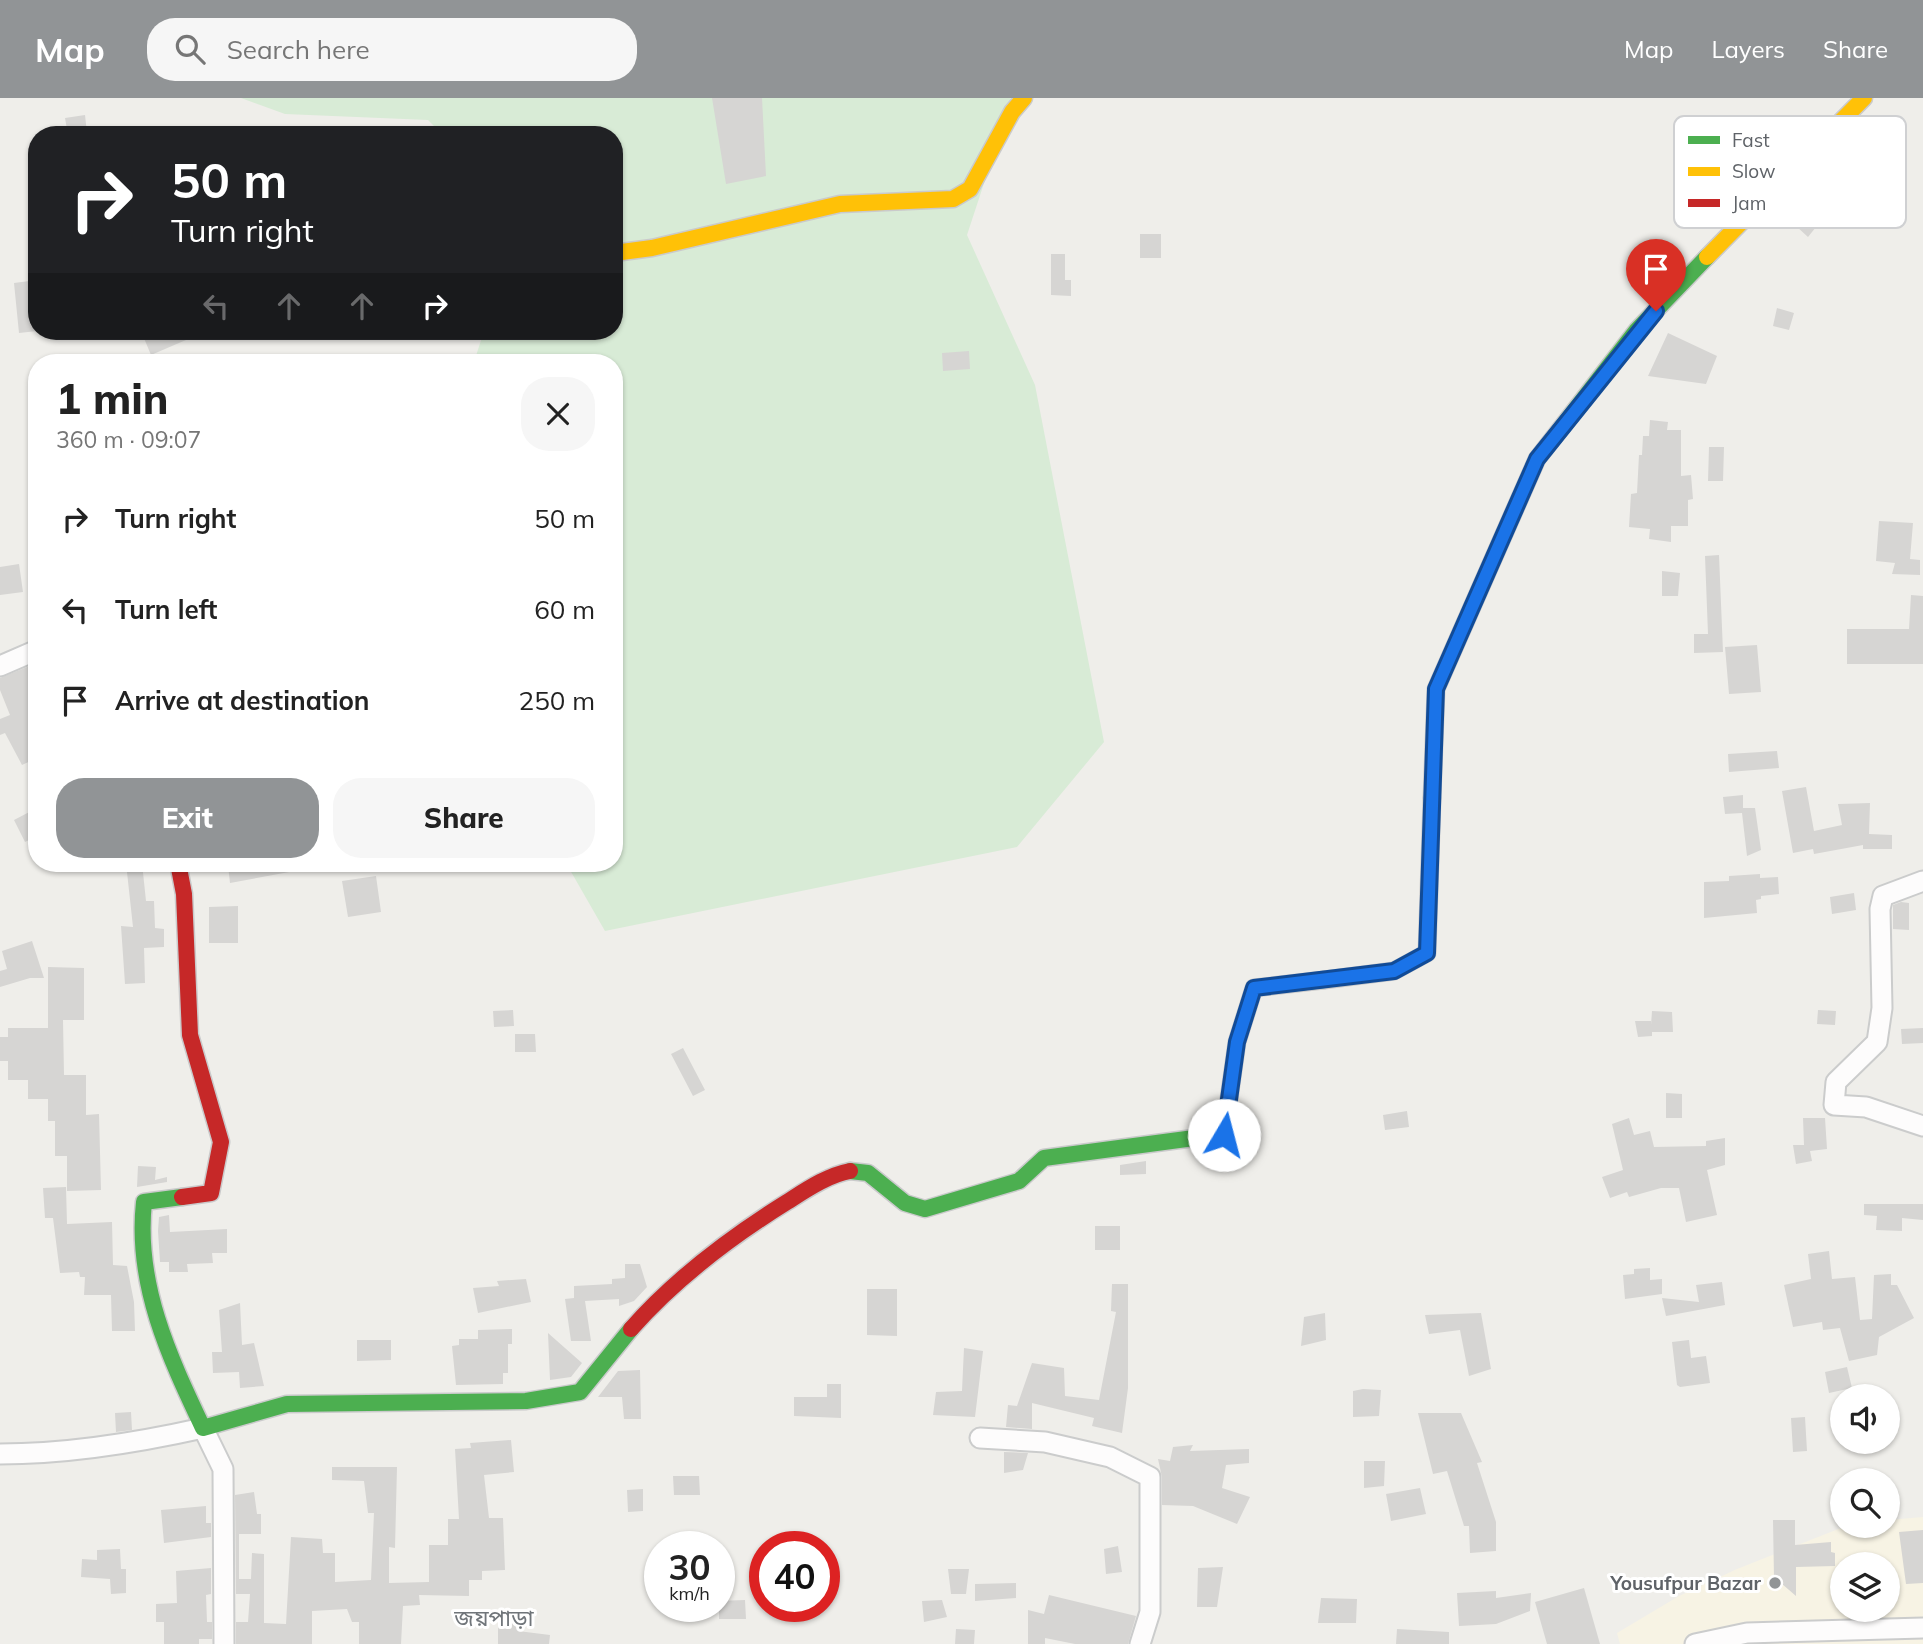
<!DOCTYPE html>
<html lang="en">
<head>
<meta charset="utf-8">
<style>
  body { margin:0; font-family:Mulish,"Noto Sans Bengali",sans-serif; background:#f6f6f6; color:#222; height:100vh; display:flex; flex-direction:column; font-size:26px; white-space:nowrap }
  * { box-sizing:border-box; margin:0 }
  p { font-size:23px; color:#767676 }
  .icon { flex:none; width:38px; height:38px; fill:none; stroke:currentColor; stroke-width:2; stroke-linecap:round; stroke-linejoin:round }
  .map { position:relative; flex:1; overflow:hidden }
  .side { position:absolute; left:28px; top:256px; width:595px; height:518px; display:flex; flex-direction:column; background:#fff; border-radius:28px; box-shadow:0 2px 5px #0004 }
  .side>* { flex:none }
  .top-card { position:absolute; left:28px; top:28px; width:595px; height:214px; border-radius:28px; box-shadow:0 2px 5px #0004; background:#202124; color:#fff; overflow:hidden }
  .controls { position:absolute; left:1830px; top:1286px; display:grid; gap:14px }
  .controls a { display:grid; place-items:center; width:70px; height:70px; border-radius:50%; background:#fff; box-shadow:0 2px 5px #0004; font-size:35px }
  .speed { position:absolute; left:644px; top:1433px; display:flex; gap:14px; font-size:35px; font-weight:700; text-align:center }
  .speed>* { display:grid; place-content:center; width:91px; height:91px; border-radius:50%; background:#fff; box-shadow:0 2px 5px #0004; line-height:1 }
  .speed small { font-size:18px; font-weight:400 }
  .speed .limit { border:10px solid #d22; background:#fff; color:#111 }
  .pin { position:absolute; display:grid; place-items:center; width:60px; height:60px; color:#fff; margin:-72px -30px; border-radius:50% 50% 50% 0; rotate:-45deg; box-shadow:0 0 7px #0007 }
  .pin .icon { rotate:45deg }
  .me { position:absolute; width:77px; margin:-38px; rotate:8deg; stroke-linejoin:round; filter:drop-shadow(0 0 5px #0008) }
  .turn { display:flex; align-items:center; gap:24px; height:147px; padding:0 28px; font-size:32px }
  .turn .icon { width:91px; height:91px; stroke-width:2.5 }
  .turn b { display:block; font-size:49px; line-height:60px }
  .lanes { display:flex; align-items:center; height:66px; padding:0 28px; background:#0003; justify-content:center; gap:35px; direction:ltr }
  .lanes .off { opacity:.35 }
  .round { display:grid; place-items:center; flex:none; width:74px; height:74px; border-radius:28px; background:#f6f6f6 }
  .summary { display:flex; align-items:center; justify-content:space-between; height:119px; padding:0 28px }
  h1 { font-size:42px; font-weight:800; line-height:52px }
  .action { display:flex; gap:14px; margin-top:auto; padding:14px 28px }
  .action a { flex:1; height:80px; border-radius:28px; background:#919496; color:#fff; font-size:28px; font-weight:800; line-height:80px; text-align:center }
  .action a+a { background:#f6f6f6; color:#222 }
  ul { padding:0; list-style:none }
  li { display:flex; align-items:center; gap:21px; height:91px; padding:0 28px }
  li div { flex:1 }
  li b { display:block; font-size:26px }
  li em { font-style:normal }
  header { display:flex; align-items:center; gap:42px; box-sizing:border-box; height:98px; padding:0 35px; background:#919496; color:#fff }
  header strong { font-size:33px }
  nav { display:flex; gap:38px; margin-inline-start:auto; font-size:24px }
  .search { width:490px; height:63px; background:#f6f6f6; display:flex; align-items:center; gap:18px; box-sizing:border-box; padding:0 24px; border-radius:28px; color:#767676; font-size:26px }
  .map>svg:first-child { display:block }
</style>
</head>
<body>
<header>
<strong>Map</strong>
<div class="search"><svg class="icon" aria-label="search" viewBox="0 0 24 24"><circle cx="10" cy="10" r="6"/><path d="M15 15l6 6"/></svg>Search here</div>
<nav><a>Map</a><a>Layers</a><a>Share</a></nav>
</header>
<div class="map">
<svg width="1923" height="1546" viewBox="0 0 1923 1546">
  <rect width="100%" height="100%" fill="#efeeea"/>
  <path fill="#f7f3e4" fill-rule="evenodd" d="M1923 1419V1546H1620L1617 1535 1679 1498 1737 1471 1846 1428H1888V1422ZM1843 1466H1888V1512H1843Z"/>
  <path fill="#d8ebd6" d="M241 0H1012L967 137 1035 287 1104 644 1017 749 605 833 566 765H614V264H474L484 233H614V37H443L428 22 285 16Z"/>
  <path fill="#d6d5d3" d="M712 0H762L766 78 726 86Z
    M85 17 87 35 68 37 65 20Z
    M1813 109 1824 119 1808 139 1796 128Z
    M1140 136H1161V160H1140Z
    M1051 156H1065V182H1071V198L1051 197Z
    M37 182V233L19 235 14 185Z
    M1777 210 1794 215 1789 232 1773 228Z
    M141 233H207L151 257Z
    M1668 235 1717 258 1706 286 1648 278Z
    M969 253 970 271 943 273 942 255Z
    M1650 322 1668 324 1667 332H1681V378L1691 377 1693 401 1688 402V428H1671V444L1649 441 1650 431 1629 429 1631 396 1637 395 1639 357H1642L1643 338H1649Z
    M1709 349H1724L1723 383H1708Z
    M1879 423 1913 425 1910 461 1920 462V477L1892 476 1895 465 1876 463Z
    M1719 457 1723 554 1694 555V536H1708L1705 458Z
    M19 466 23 494 0 497V469Z
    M1662 473 1680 475 1678 498H1662Z
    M1911 497 1923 498V566H1847V531H1909Z
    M1757 547 1761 594 1729 596 1725 549Z
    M37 565V660L22 667 5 635 0 637V621L10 617 0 592V580Z
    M1777 653 1779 670 1729 674 1728 656Z
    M1806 689 1814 733 1842 727 1838 706 1870 705 1869 736 1892 737V751H1863V747L1814 756 1813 751 1793 755 1782 693Z
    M1743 697V710H1755L1761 752 1747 758 1742 715 1725 716 1723 699Z
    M37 710V738L25 744 14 722Z
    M126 765H142L146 803H154L155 830 164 831V849L144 850 145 885 125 886 121 828 133 829Z
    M250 765H300V772L230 785 228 767Z
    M1760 776V780L1778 779 1779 796 1761 798V801L1756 802 1757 815 1704 820V784L1729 783V778Z
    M376 778 381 814 348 819 342 783Z
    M1854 795 1856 812 1832 816 1830 799Z
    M1901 804 1909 805V832L1893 831V807Z
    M238 808V845H209V809Z
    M32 843 44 880H30L0 889V873L7 871 2 853Z
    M48 869 84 870V922H63L64 977H86V1017L99 1016 101 1092 67 1093V1058H55V1023H48V1001H28V982H8V963H0V939H8V930H48Z
    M513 912 514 928 494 929 493 913Z
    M1818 912 1836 913 1835 927 1817 926Z
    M1652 913 1672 914 1673 934H1652V938L1638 939 1635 923H1651V927Z
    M1923 930V945L1902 946 1901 931Z
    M515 936H535L536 954H515Z
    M683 950 705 992 693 998 671 956Z
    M1666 995 1682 996V1020H1666Z
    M1407 1013 1409 1029 1385 1032 1383 1017Z
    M1629 1020 1634 1037 1650 1033 1654 1049 1706 1048V1043L1725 1040V1067L1707 1072 1717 1117 1686 1124 1679 1090H1661L1629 1099 1627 1094 1610 1100 1602 1079 1623 1072 1612 1026Z
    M1803 1020H1825L1827 1051 1810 1053 1812 1063 1796 1066 1793 1047H1804Z
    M1146 1063V1076L1120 1077V1067Z
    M138 1068 156 1069 155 1082 167 1079V1084L137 1089Z
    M66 1089 67 1126 112 1124 113 1167 127 1168 134 1204 135 1233H112L111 1197H84L85 1179H80L79 1174 60 1175 53 1120H45L43 1090Z
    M1864 1106H1923V1122L1902 1120V1133L1876 1132 1877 1118 1864 1117Z
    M169 1117 170 1134 227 1131V1155H212L213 1165 187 1166 188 1174H169V1164H160L158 1133 159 1119Z
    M1095 1128H1120V1152H1095Z
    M1829 1153 1832 1181 1855 1179 1860 1222 1872 1221 1874 1177 1891 1176V1187H1897L1914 1220 1879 1239 1877 1257 1849 1263 1840 1230 1823 1232 1822 1224 1793 1229 1784 1187 1811 1181 1808 1156Z
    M625 1166H640L647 1189 634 1203 619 1208V1201L585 1203 591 1243H571L565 1201 574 1200V1188L612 1186V1181L625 1180Z
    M1650 1170V1182L1662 1181V1196L1625 1201 1623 1177 1634 1176V1171Z
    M526 1181 531 1204 478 1215 473 1190 499 1188 497 1183Z
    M1722 1184 1725 1207 1666 1218 1662 1200 1699 1204 1696 1187Z
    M1112 1186H1128V1290L1122 1335 1092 1328 1094 1320 1032 1305V1331L1006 1329 1008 1307 1017 1308 1032 1265 1064 1270 1065 1298 1099 1302 1116 1214 1111 1213Z
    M867 1191H897V1238L867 1237Z
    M240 1205 242 1247 254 1245 264 1288 240 1290 239 1274 213 1275 212 1254H222L219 1212Z
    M1325 1215 1326 1242 1301 1248 1304 1219Z
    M1481 1215 1491 1271 1469 1278 1460 1232 1429 1236 1425 1217Z
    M512 1231V1246H508V1275H503V1286L456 1287 452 1248 459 1247V1241H478V1232Z
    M548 1235 582 1265 571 1279 550 1282Z
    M357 1242H391V1262L357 1263Z
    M1689 1242 1691 1260 1706 1258 1710 1285 1680 1289 1677 1287 1672 1244Z
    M964 1250 983 1253 975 1319 933 1317 936 1294 962 1293Z
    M1847 1269 1852 1290 1829 1295 1825 1274Z
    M640 1272 641 1321H624L622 1299H598L618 1273Z
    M827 1286H841V1320L794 1318V1299H827Z
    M1363 1291 1381 1292 1379 1318 1353 1319V1293Z
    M131 1314 132 1332 116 1334 115 1315Z
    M1418 1315H1461L1482 1364 1477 1365 1496 1424V1453L1470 1455 1469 1428H1464L1447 1373 1433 1376Z
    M1805 1319 1807 1353 1793 1354 1791 1320Z
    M511 1342 514 1374 484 1377 489 1420H503L505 1472 482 1473V1482H469V1498L419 1497 420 1507 403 1508 401 1546H359V1524H352L347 1511 312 1513V1546H236V1524H248L250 1496H236L235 1397 254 1394 257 1416H261V1436H239V1481H251L252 1455 264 1456V1525L286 1526 291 1439 322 1441 323 1455H335V1484L371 1482 374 1415H368L364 1383 332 1382V1369H397L395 1450 389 1449V1485L429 1484V1447H448V1421H459L455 1351 471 1350 470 1345Z
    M1193 1347 1190 1353 1249 1351V1365L1226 1367 1222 1390 1250 1399 1237 1426 1193 1408 1162 1407V1379L1158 1361 1170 1363 1173 1349Z
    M1004 1354 1028 1355 1023 1372 1004 1375Z
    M1364 1363H1385L1384 1388 1364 1390Z
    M673 1378H699L700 1397H674Z
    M1420 1390 1426 1416 1391 1423 1386 1396Z
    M643 1391V1413L628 1414 627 1392Z
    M206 1408V1425H211V1439L164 1445 161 1412Z
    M1773 1422H1795V1447L1831 1444V1454L1835 1455V1468L1796 1469V1498L1774 1479Z
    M1923 1432V1485L1906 1486 1899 1434Z
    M1118 1448 1122 1474 1106 1476 1104 1451Z
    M120 1451 121 1471H126V1495L111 1496 110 1481 81 1479 82 1461 97 1462V1452Z
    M1223 1469 1217 1509H1197L1198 1470Z
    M211 1470V1496L206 1497 207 1524H212V1541H199V1546H164V1524H156V1506L177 1505 176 1473Z
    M948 1471H969L966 1496H951Z
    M1016 1485V1500L975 1503V1486Z
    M1584 1490 1600 1546H1547L1535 1504Z
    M1496 1493V1500L1531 1495 1530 1513 1496 1526 1459 1528 1457 1495Z
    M1049 1497 1136 1518 1128 1546H1075L1045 1540V1546H1028V1512L1044 1516Z
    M1321 1500 1357 1501 1356 1525H1318Z
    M745 1502 746 1521H719V1503Z
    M942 1502 947 1519 924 1524 922 1503Z
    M498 1520H518V1533L550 1537 549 1546H498Z
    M956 1531 975 1532 974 1546H955Z
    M1397 1531 1449 1534V1546H1396Z"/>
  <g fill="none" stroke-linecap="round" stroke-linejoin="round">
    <defs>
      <path id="street" d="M0 568 37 552
        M1923 783 1883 798 1880 811 1882 910 1877 944 1836 984 1834 1007 1866 1009 1923 1028
        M980 1340 1045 1344 1110 1359 1150 1379V1514L1140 1546
        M0 1356C69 1356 136 1345 203 1330L223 1371 224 1546
        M1695 1546 1747 1535 1923 1530"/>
      <path id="fast" d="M1432 700 1436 591 1537 361 1637 232 1707 159
        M850 1073 868 1075 905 1105 925 1111 1019 1083 1044 1060 1224 1036 1237 944 1254 890 1324 882
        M182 1099 144 1104C135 1186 169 1258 203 1330L287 1306 526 1303 580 1294 631 1231"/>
      <path id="slow" d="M614 155 652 150 840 106 953 101 970 91 1012 14 1024 0
        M1707 159 1864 0
        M1324 882 1394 873 1427 855 1432 700"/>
      <path id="jam" d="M178 765 184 796 190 937 221 1044 211 1095 182 1099
        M631 1231C676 1180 729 1140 787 1104 806 1092 828 1077 850 1073"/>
    </defs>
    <use href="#street" stroke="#cbcccc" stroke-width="23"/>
    <use href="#fast" stroke="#cacacb" stroke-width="19"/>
    <use href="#slow" stroke="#cacacb" stroke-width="19"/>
    <use href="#jam" stroke="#cacacb" stroke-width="19"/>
    <use href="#street" stroke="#fdfcfc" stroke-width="19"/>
    <use href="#fast" stroke="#4caf50" stroke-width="16"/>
    <use href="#slow" stroke="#ffc107" stroke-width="16"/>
    <use href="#jam" stroke="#c62828" stroke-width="16"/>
  </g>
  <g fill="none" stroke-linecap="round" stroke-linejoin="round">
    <defs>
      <path id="route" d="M1224 1037 1237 944 1254 890 1394 873 1427 855 1436 591 1537 361 1656 213"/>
    </defs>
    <use href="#route" stroke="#114b97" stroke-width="18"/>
    <use href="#route" stroke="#1a73e8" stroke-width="12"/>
  </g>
  <circle fill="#919496" stroke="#fff" stroke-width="2.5" cx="1775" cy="1485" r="7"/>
  <g text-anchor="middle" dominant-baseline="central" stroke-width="6" stroke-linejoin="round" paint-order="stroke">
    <g font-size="19" font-weight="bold" fill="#5f6368" stroke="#fff" text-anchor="end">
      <text x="1761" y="1485">Yousufpur Bazar</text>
    </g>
    <g font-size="23" fill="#70757a" stroke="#fff">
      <text x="494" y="1519">জয়পাড়া</text>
    </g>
  </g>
  <rect x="1674" y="18" width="232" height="112" rx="10" fill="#fff" stroke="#cfd0d2" stroke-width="2"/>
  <rect x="1688" y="38" width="32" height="8" fill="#4caf50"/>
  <rect x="1688" y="69" width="32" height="9" fill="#ffc107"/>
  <rect x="1688" y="101" width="32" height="8" fill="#c62828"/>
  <g font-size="19" fill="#5f6368">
    <text x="1732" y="49">Fast</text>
    <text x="1732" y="80">Slow</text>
    <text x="1732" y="112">Jam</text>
  </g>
</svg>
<div class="controls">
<a><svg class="icon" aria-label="sound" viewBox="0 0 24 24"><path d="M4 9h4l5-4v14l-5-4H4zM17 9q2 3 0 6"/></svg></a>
<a><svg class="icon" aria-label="search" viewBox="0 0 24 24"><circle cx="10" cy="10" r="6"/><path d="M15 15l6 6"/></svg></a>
<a><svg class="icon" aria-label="layers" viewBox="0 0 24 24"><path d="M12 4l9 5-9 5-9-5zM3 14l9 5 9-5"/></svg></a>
</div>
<div class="speed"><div>30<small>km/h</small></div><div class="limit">40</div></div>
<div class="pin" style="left:1656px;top:213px;background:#d93025"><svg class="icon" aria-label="arrive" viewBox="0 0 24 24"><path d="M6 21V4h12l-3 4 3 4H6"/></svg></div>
<svg class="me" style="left:1224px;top:1037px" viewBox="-20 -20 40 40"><circle r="19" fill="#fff"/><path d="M0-13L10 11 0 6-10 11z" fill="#1a73e8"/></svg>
<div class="top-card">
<div class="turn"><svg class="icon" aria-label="right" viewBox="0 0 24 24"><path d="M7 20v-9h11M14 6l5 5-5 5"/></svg><div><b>50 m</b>Turn right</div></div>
<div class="lanes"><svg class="icon off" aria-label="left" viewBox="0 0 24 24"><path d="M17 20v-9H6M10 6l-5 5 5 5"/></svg><svg class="icon off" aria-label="ahead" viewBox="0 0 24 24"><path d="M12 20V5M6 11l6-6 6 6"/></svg><svg class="icon off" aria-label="ahead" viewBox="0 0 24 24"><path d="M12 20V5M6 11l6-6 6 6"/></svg><svg class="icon" aria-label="right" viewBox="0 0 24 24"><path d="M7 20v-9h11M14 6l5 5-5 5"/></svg></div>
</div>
<section class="side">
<div class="summary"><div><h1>1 min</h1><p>360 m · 09:07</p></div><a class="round"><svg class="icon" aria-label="close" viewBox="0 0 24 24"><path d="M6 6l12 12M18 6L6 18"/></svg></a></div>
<ul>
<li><svg class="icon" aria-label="right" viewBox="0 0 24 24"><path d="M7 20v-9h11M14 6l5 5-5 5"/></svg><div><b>Turn right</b></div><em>50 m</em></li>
<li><svg class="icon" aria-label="left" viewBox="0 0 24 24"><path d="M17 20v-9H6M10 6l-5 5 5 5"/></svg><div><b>Turn left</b></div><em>60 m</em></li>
<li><svg class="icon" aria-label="arrive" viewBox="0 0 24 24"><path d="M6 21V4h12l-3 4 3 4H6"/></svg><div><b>Arrive at destination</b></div><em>250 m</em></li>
</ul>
<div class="action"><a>Exit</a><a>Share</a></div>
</section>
</div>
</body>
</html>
